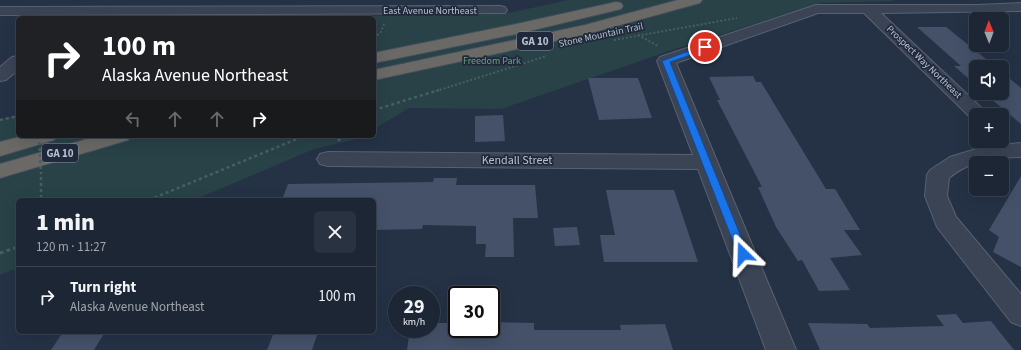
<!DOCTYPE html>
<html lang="en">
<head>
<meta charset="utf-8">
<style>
  body { margin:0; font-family:"Source Sans 3",sans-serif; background:#293240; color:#f1f3f6; height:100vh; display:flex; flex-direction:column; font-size:15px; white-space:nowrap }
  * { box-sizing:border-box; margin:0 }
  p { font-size:13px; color:#a0a5ac }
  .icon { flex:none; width:22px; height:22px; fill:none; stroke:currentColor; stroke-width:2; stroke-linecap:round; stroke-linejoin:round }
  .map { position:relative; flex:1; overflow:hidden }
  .drawer { position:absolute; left:16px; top:198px; width:360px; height:136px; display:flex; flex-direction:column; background:#1c2634; border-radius:6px; box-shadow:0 4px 16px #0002,0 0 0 1px #3a434f }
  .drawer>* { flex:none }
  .banner { position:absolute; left:16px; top:16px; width:360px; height:122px; border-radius:6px; box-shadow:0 4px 16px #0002,0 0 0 1px #3a434f; background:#202124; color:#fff; overflow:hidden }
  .needle { width:26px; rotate:359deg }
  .tools { position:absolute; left:969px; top:12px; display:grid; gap:8px }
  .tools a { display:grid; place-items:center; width:40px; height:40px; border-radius:6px; background:#1c2634; box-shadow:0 4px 16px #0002,0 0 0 1px #3a434f; font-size:20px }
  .speed { position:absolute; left:388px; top:286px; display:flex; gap:8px; font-size:20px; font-weight:700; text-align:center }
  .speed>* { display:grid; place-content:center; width:52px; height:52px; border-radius:50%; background:#1c2634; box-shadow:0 4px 16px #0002,0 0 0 1px #3a434f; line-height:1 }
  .speed small { font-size:10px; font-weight:400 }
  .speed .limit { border:2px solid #111; border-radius:6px; background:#fff; color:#111 }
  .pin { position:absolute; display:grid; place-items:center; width:34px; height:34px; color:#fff; margin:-17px; border:2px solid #fff; border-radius:50%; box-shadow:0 1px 4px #0007 }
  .me { position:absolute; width:44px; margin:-22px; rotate:338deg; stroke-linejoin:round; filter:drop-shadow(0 0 3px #0008) }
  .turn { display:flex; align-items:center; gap:14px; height:84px; padding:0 20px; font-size:18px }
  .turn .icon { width:52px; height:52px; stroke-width:2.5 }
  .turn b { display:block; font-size:28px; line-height:34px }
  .lanes { display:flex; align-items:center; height:38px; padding:0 20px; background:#0003; justify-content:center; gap:20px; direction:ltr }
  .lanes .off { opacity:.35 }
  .round { display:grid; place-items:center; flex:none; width:42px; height:42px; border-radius:6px; background:#293240 }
  .overview { display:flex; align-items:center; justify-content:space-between; height:68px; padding:0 20px }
  h1 { font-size:24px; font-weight:800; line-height:30px }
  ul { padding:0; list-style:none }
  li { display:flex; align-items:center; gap:12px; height:60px; padding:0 20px; border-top:1px solid #3a434f }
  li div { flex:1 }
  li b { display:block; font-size:15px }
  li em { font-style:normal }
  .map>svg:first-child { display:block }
</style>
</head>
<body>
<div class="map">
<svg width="1021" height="350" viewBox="0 0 1021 350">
  <rect width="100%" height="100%" fill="#253246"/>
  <path fill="#284247" d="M568 0H893L894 1 821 3 675 49 501 109 409 108 374 129V18H349L350 16 509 13Z
    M18 115V136H361L356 139 314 149 194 200H18V268L0 275V119Z"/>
  <path fill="#445169" d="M917 27H946L996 67H976V85L954 66H961Z
    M1002 72 1021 88V124L984 93H1002Z
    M753 76 756 82H761L826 189H835L860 230H844L862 255 830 258 850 290 819 291 802 260 798 261 776 227 758 187H762L717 100H720L709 77Z
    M588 78H638L652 118 599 120Z
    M503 115 505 141 475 142V116Z
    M1021 176V267L993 252 999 237 989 230Z
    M434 178H457L456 185H535L538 218H513L514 257H485L486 244H476V226L423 225 422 229 374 230V200H282L288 184 433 182Z
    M606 190H674L698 262H604L600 235H615Z
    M577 227 580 245 555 246 553 228Z
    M956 314 963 323 991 321 1014 350H820L808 323 867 324 870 328 944 326 936 315Z
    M491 322 534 323V330H621L620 325 665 324 673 350H407L410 329H431V323H457V329H491Z
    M63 332H105L94 350H51Z
    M274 332H318L312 350H267Z"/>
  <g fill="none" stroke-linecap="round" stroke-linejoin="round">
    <defs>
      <path id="minor" d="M1021 3V11L881 13 989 115H976V120L972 119 864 13H818L676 63 796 350H766L698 169 328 166 320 164 317 159 320 154 328 152 693 155 657 61 660 57 816 5H976Z
        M500 6 505 7 507 10 505 13 0 15V7Z
        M18 56V70L6 80 0 81V67L12 57Z
        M1021 143V157C993 158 971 160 949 178L947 196 956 217 1021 294V326L1011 322 937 227 925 196 927 175 930 170 950 157 986 146Z"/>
      <path id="trunk" d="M678 0H702L700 3 587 34 374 80V70L585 25Z
        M616 2 621 3 623 6 621 9 521 33 374 63V53L521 23Z
        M23 136H57L54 140 0 156V142Z
        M98 136H131L128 140 0 178V164Z"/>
    </defs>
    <use href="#minor" stroke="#596272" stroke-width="2"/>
    <use href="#trunk" stroke="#454f60" stroke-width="2"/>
    <path stroke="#465f63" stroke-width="2" stroke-dasharray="2 2" stroke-linecap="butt" d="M638 35 658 46
      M374 38 381 32 384 24
      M614 40 737 18
      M436 91 547 56"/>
    <path stroke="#465f63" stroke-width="2.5" stroke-dasharray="3 3" stroke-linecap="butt" d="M374 110 439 90
      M0 120 18 116
      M338 141 343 136
      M41 177V200
      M149 200 304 136"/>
    <path stroke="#465f63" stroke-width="3" stroke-dasharray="3.5 3.5" stroke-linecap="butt" d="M0 253 18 247"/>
    <use href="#minor" fill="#3a4455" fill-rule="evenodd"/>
    <use href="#trunk" fill="#6a6966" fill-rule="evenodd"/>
    <path stroke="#465f63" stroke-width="2.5" stroke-dasharray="3 3" stroke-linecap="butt" d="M39 136 41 174"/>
  </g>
  <path fill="#1a73e8" stroke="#114b97" d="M705 45 709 47 708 49 670 62 748 254 743 258 738 254 662 61Z"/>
  <g text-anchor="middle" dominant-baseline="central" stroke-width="3.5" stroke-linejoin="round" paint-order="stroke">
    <g font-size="10" fill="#b8c0ce" stroke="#1f293b">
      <text x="430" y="11">East Avenue Northeast</text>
      <text transform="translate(601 35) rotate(-12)">Stone Mountain Trail</text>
      <text transform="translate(924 62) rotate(44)">Prospect Way Northeast</text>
    </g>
    <g font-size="10" fill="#6da17c" stroke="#1f293b">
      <text x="492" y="61">Freedom Park</text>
    </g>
    <g fill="#1f293b" stroke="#8a93a2" stroke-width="1">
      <rect x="517" y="32" width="36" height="18" rx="3"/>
      <rect x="42" y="144" width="36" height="18" rx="3"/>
    </g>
    <g font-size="11" font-weight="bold" fill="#b8c0ce">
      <text x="535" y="41">GA 10</text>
      <text x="60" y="153">GA 10</text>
    </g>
    <g font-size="12" fill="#b8c0ce" stroke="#1f293b">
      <text x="517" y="160">Kendall Street</text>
    </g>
  </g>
</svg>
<div class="tools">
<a><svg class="needle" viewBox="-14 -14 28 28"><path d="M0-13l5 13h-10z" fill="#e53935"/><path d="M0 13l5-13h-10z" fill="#a0a5ac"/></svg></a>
<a><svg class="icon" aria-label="sound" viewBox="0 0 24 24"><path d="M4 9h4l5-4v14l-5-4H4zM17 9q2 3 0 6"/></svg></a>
<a>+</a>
<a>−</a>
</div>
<div class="speed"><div>29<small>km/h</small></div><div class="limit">30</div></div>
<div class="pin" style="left:705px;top:47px;background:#d93025"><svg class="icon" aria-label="arrive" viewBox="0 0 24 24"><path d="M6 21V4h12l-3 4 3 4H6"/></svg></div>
<svg class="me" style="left:743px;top:254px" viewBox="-20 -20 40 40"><path d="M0-17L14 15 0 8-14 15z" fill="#1a73e8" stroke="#fff" stroke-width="4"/></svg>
<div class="banner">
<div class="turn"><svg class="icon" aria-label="right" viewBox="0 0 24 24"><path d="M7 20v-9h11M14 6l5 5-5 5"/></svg><div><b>100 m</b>Alaska Avenue Northeast</div></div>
<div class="lanes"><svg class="icon off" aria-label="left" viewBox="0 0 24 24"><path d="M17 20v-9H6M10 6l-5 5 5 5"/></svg><svg class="icon off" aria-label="ahead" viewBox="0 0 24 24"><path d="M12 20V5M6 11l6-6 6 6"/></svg><svg class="icon off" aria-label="ahead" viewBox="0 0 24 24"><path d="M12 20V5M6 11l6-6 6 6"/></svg><svg class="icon" aria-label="right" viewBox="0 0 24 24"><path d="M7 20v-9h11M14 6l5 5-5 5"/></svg></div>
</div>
<section class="drawer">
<div class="overview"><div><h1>1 min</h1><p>120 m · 11:27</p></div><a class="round"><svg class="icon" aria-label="close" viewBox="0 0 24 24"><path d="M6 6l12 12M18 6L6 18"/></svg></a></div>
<ul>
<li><svg class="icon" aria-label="right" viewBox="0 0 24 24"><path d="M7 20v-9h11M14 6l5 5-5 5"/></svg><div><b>Turn right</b><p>Alaska Avenue Northeast</p></div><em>100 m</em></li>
</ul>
</section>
</div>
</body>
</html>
